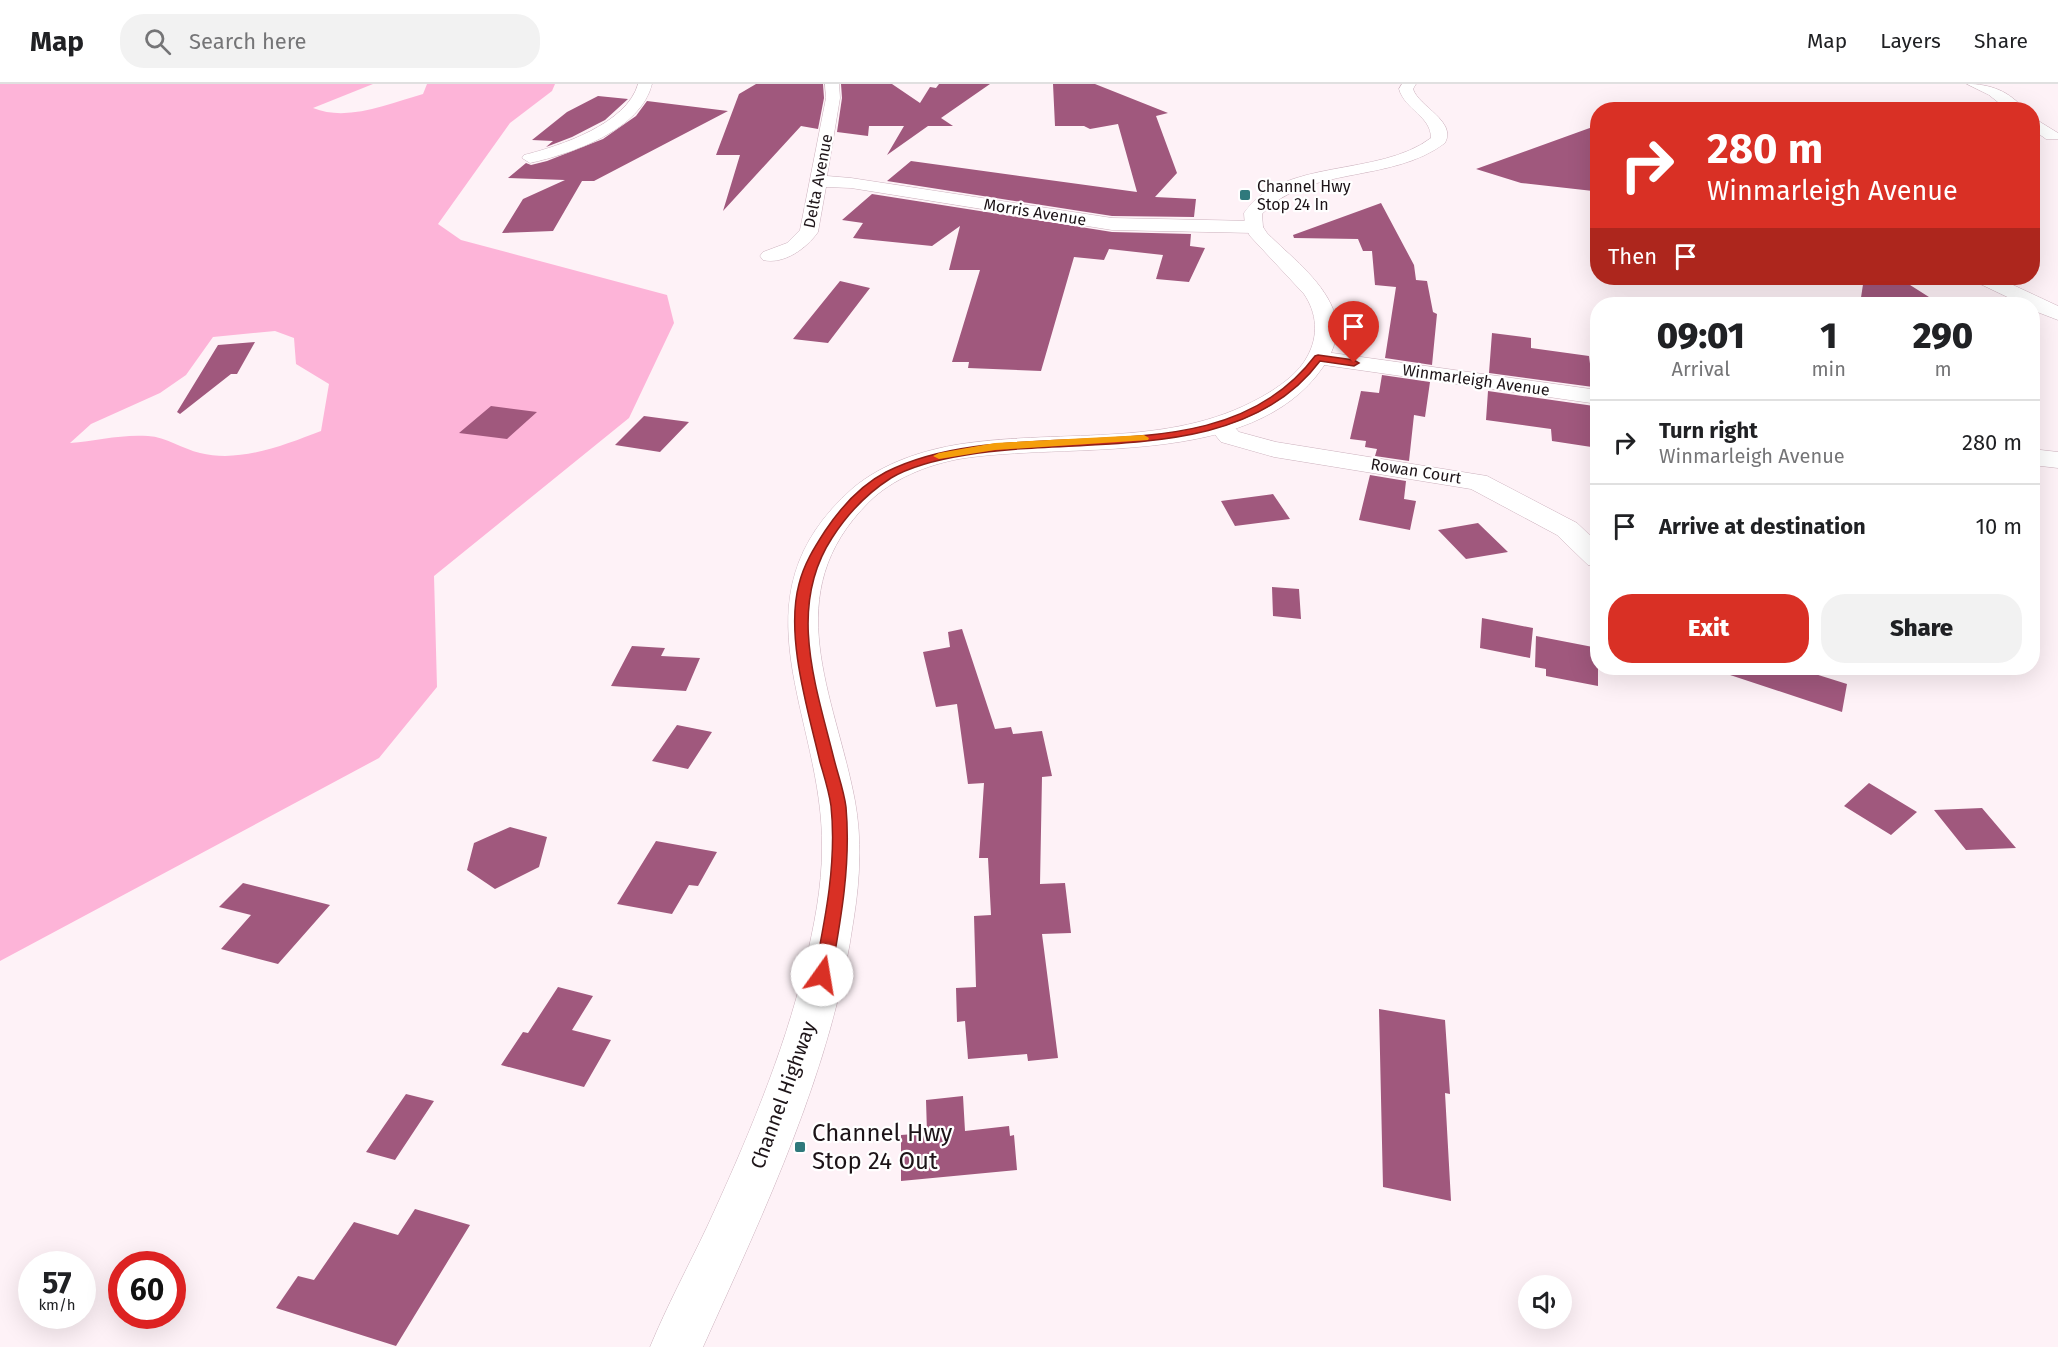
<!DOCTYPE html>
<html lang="en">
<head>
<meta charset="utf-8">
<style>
  body { margin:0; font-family:"Fira Sans",sans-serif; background:#f2f2f2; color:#202124; height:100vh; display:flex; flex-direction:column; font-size:22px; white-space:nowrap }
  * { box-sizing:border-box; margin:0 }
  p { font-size:20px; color:#757577 }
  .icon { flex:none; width:33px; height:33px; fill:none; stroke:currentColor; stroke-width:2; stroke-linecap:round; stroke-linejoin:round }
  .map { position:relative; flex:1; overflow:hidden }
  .details { position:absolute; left:1590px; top:213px; width:450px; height:378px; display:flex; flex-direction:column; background:#fff; border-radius:24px; box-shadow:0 6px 24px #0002 }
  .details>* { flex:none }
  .guide { position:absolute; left:1590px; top:18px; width:450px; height:183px; border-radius:24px; box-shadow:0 6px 24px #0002; background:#d93025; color:#fff; overflow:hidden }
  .controls { position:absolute; left:1518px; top:1191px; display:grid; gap:12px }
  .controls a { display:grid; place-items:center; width:54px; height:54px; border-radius:50%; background:#fff; box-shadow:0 6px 24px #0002; font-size:30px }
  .speed { position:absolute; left:18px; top:1167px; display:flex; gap:12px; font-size:30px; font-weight:700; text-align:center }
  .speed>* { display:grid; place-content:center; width:78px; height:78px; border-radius:50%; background:#fff; box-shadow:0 6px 24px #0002; line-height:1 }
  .speed small { font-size:15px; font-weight:400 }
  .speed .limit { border:9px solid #d22; background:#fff; color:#111 }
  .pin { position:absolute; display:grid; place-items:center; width:51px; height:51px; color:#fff; margin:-62px -26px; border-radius:50% 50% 50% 0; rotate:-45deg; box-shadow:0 0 6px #0007 }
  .pin .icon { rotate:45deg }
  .me { position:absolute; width:66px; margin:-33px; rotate:13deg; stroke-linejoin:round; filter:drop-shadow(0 0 4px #0008) }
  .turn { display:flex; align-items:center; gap:21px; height:126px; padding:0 18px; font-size:27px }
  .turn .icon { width:78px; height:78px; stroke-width:2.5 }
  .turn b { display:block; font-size:42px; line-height:51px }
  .then { display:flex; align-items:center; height:57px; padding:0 18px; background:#0003; gap:12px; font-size:22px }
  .eta { display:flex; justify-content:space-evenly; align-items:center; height:102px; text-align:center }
  .eta b { font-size:36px; font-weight:800; line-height:42px }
  .button { display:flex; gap:12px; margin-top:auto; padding:12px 18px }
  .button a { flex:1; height:69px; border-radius:24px; background:#d93025; color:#fff; font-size:24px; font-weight:800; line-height:69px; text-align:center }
  .button a+a { background:#f2f2f2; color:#202124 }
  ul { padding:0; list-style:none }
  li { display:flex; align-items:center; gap:18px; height:84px; padding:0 18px; border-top:2px solid #e0e0e0 }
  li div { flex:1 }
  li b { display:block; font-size:22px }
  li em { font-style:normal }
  header { display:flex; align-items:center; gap:36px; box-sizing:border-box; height:84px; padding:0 30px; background:#fff; border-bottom:2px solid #e0e0e0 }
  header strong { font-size:28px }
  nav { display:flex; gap:33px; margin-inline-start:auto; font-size:21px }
  .search { width:420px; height:54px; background:#f2f2f2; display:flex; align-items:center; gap:15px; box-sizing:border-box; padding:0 21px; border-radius:24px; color:#757577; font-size:22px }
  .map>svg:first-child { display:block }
</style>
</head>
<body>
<header>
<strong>Map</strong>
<div class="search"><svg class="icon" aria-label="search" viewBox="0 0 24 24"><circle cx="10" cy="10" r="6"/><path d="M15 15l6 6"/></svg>Search here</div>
<nav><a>Map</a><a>Layers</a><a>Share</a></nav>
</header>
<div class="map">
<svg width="2058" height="1263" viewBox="0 0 2058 1263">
  <rect width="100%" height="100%" fill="#fef2f7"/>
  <path fill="#fdb4d8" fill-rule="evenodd" d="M0 0H373L313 24C347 38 388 20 423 10L427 0H555L552 7 510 39 438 140 461 156 667 211 674 239 629 334 434 492 437 603 379 674 0 877ZM275 247 294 254 296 280 329 300 321 347C284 361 241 379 200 369 183 365 166 353 148 352 121 350 96 357 70 359L91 340 160 309 186 291 213 253Z"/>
  <path fill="#a0587d" d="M756 0H823L824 14 818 45 801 42 723 127 740 71H716L739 10Z
    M841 0H892L920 19 930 3 936 4 939 0H990L941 34 953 42H928L887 71 904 42H869L868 52 837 48 842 14Z
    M1053 0H1095L1168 29 1156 32 1177 89 1155 113 1196 115 1194 133 1112 132 887 97 911 77 1137 108 1118 40 1090 45 1084 42H1055Z
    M598 12 628 15 605 36 572 53 546 63 553 57 532 56 567 28Z
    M647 17 728 27 594 97H582L553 147 502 149 523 115 565 96 508 94 526 79 531 81 547 77 603 55 636 32Z
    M1598 41V94L1593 107 1521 99 1476 85Z
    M872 110 1112 148 1191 150 1190 162 1205 164 1189 198 1156 195 1163 171 1109 165 1104 176 1074 173 1041 287 968 284 969 278H952L980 186H949L960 142 932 162 853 154 863 139 842 136Z
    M1381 119 1414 181 1416 196 1427 197 1433 228 1437 230 1432 281 1385 274 1396 203 1375 201 1372 167H1363L1358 155 1294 154 1293 151Z
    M1864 194H1899L1940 220H1860Z
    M840 197 870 204 828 259 793 255Z
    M1492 249 1531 254V264L1589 272 1593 303 1489 289Z
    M255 258 237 290H231L180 330 177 328 218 261Z
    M1382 291 1430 298 1425 333 1414 331 1409 377 1375 372 1377 365 1365 363 1366 357 1350 355 1361 307 1379 309Z
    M1488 307 1594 322 1598 364 1552 357 1551 345 1486 336Z
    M491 322 537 328 507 355 459 349Z
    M644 332 689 338 660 368 615 361Z
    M1370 391 1406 397 1404 415 1416 417 1410 446 1359 436Z
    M1273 410 1290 435 1235 442 1221 417Z
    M1478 439 1508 468 1466 475 1438 446Z
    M1272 503 1299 505 1301 535 1273 532Z
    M1482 534 1533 544 1530 574 1480 564Z
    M962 545 995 645 1011 643 1013 650 1042 647 1052 692 1042 693 1040 800 1065 799 1071 849 1042 850 1058 974 1028 977 1027 970 968 975 965 937 957 938 956 904 976 903 974 832 991 831 988 774H979L984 699 968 700 957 620 936 623 923 568 950 563 948 548Z
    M1536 552 1598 564V602L1546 592V585L1535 583Z
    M632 562 665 564 661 572 700 574 686 607 611 602Z
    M1725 584H1796L1847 600 1842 628 1724 589Z
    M677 641 712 648 688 685 652 677Z
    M1869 699 1917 728 1891 751 1844 722Z
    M1982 724 2016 764 1966 766 1934 726Z
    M510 743 547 753 539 783 495 805 467 786 474 759Z
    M656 757 717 768 698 802 689 801 672 830 617 820Z
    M243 799 330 821 278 880 221 865 251 831 219 823Z
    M558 903 593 912 572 946 611 956 584 1003 501 981 523 948 528 949Z
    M1379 925 1445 936 1450 1010 1445 1009 1451 1117 1383 1103Z
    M406 1010 434 1017 395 1076 366 1068Z
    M963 1012 965 1047 1009 1042 1010 1052 1014 1051 1017 1086 901 1097V1051L927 1049 926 1016Z
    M415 1125 470 1141 396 1262 276 1224 298 1192 314 1196 354 1138 398 1151Z"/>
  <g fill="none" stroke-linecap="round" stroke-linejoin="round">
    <defs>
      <path id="minor" d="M638 0H652C641 46 571 70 530 79L522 74 524 71C560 62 627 40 638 0Z
        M825 0H839L840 14 827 92 851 94 1112 134 1254 137 1261 139 1263 143 1261 147 1254 149 1112 146 851 104 826 103 818 148C807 164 784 181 763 176L760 172 763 168 787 159 800 146 826 14Z
        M1967 0C1991 0 2009 7 2025 26H2008L1989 11Z
        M2032 33 2058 49V55H2046L2032 45Z
        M1973 194H1998L2058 222V236L2032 226V220H2022L1976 198Z
        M1318 267 1598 306V320L1310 279 1307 274 1310 269Z
        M1219 334 1228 336 1239 348 1276 358 1487 392 1577 439 1598 459V483L1588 481 1557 451 1471 405 1274 373 1221 358 1207 341 1210 336Z
        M2032 365 2058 368V384L2032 381Z"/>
      <path id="primary" d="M1402 0H1416L1413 5C1419 23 1457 37 1445 59 1391 100 1307 81 1262 130L1263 143 1267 149C1289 171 1321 195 1333 225 1341 245 1335 266 1323 283 1252 387 1067 357 959 375 927 381 892 395 869 418 776 510 835 610 855 717 862 755 860 795 854 833 833 984 765 1125 703 1263H650C667 1222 688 1183 707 1143 746 1058 783 972 805 881 814 842 822 804 822 764 824 632 727 515 853 404 883 379 923 366 961 360 1067 344 1176 366 1270 308 1284 299 1299 288 1307 273 1319 252 1317 229 1304 210L1250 152 1245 143 1244 129C1282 73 1378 94 1431 54 1431 32 1405 26 1399 5Z"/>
    </defs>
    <use href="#minor" stroke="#ccb1bd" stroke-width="1"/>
    <use href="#primary" stroke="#ccb1bd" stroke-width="1"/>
    <use href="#minor" fill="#fff" fill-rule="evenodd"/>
    <use href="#primary" fill="#fff" fill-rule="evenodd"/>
  </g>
  <path fill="#d93025" stroke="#8d1f18" stroke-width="1.5" d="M1318 271 1354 276 1359 279 1354 282 1320 277C1242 382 1080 351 966 371 941 375 913 381 891 394 866 410 848 429 832 454 787 523 816 602 834 675 838 691 844 707 846 723 851 780 841 835 831 891L828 896 822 898 816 896 814 891C825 836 837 779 831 722 829 707 824 692 820 678 808 626 785 552 799 500 804 480 814 464 825 447 841 423 861 401 886 388 1017 322 1217 402 1315 272Z"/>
  <path fill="#f59e0b" d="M1144 351 1149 354 1148 356 995 366 939 375 933 372 939 369 995 359Z"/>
  <g fill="#2f797c" stroke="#fff" stroke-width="2">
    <rect x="1239" y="105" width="12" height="12" rx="3"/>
    <rect x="794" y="1057" width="12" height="12" rx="3"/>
  </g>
  <g text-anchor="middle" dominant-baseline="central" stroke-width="4.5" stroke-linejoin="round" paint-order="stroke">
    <g font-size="16" fill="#1d1418" stroke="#fff">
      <text transform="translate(818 97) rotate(-79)">Delta Avenue</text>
      <text transform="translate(1035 128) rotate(9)">Morris Avenue</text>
      <text transform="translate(1476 296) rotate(8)">Winmarleigh Avenue</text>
      <text transform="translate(1416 387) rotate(9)">Rowan Court</text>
    </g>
    <g font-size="16" fill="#1d1418" stroke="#fff" text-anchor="start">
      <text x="1257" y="102">Channel Hwy<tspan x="1257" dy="18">Stop 24 In</tspan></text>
    </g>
    <g font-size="20" fill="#1d1418" stroke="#fff">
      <text transform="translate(783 1011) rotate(-70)">Channel Highway</text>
    </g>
    <g font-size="24" fill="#1d1418" stroke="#fff" text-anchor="start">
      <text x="812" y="1049">Channel Hwy<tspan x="812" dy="28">Stop 24 Out</tspan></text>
    </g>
  </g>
</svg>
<div class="controls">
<a><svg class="icon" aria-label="sound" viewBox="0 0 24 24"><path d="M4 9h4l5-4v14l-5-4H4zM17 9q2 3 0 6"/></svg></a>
</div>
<div class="speed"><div>57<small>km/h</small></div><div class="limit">60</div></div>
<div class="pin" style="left:1354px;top:279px;background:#d93025"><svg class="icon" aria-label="arrive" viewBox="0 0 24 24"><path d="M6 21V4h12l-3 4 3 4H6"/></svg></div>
<svg class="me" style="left:822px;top:891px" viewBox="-20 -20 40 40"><circle r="19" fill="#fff"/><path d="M0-13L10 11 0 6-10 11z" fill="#d93025"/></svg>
<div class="guide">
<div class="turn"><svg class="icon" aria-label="right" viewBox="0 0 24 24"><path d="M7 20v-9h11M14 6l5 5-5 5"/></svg><div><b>280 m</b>Winmarleigh Avenue</div></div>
<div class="then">Then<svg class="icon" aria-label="arrive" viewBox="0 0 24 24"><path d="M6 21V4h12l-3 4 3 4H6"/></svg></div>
</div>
<section class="details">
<div class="eta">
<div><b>09:01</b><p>Arrival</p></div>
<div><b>1</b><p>min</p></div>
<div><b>290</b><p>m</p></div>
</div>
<ul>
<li><svg class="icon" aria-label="right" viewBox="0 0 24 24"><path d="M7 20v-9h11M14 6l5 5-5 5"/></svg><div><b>Turn right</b><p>Winmarleigh Avenue</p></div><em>280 m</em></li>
<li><svg class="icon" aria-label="arrive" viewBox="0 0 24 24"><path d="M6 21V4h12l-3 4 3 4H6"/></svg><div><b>Arrive at destination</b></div><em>10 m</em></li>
</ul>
<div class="button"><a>Exit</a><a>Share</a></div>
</section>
</div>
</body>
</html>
